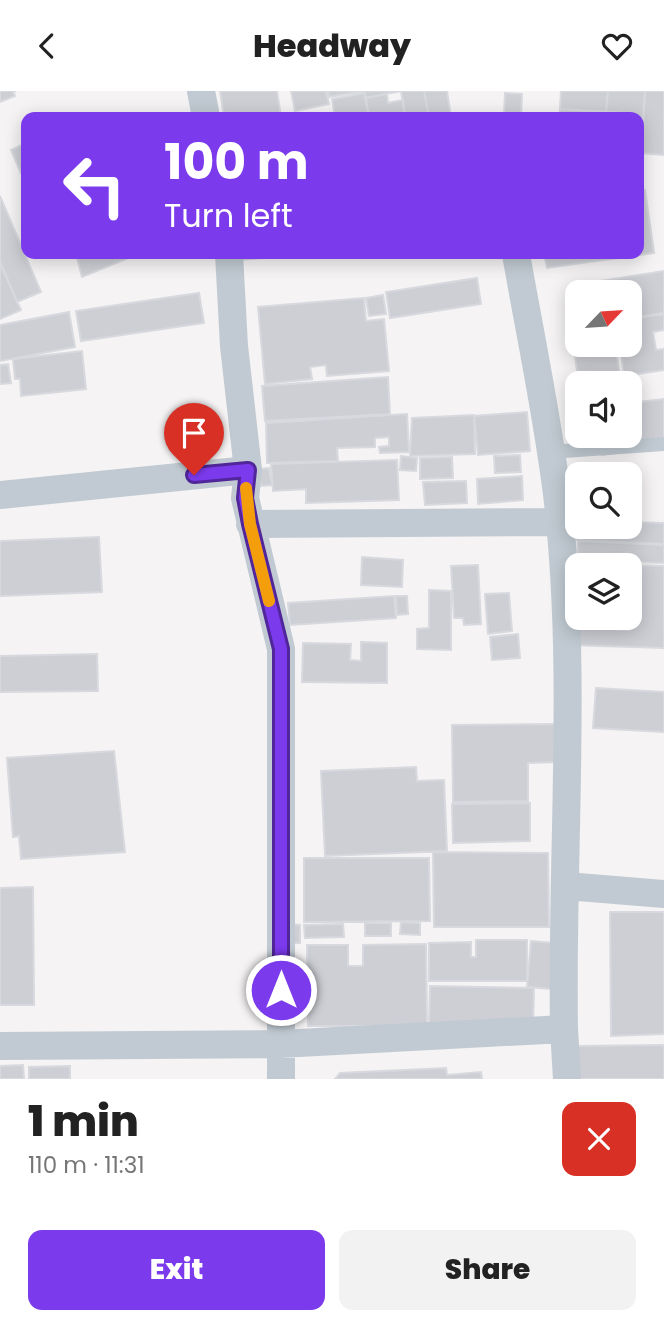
<!DOCTYPE html>
<html lang="en">
<head>
<meta charset="utf-8">
<style>
  body { margin:0; font-family:Poppins,sans-serif; background:#f2f2f2; color:#222; height:100vh; display:flex; flex-direction:column; font-size:26px; white-space:nowrap }
  * { box-sizing:border-box; margin:0 }
  p { font-size:23px; color:#767676 }
  .icon { flex:none; width:38px; height:38px; fill:none; stroke:currentColor; stroke-width:2; stroke-linecap:round; stroke-linejoin:round }
  .map { position:relative; height:988px; overflow:hidden }
  .panel { display:flex; flex-direction:column; background:#fff; flex:1 }
  .panel>* { flex:none }
  .guide { position:absolute; left:21px; top:21px; width:623px; height:147px; border-radius:14px; box-shadow:0 4px 18px #0003; background:#7c3aed; color:#fff; overflow:hidden }
  .needle { width:46px; rotate:65deg }
  .fabs { position:absolute; left:565px; top:189px; display:grid; gap:14px }
  .fabs a { display:grid; place-items:center; width:77px; height:77px; border-radius:14px; background:#fff; box-shadow:0 4px 18px #0003; font-size:35px }
  .pin { position:absolute; display:grid; place-items:center; width:60px; height:60px; color:#fff; margin:-72px -30px; border-radius:50% 50% 50% 0; rotate:-45deg; box-shadow:0 0 7px #0007 }
  .pin .icon { rotate:45deg }
  .me { position:absolute; width:77px; margin:-38px; rotate:0deg; stroke-linejoin:round; filter:drop-shadow(0 0 5px #0008) }
  .turn { display:flex; align-items:center; gap:24px; height:147px; padding:0 28px; font-size:32px }
  .turn .icon { width:91px; height:91px; stroke-width:2.5 }
  .turn b { display:block; font-size:49px; line-height:60px }
  .round { display:grid; place-items:center; flex:none; width:74px; height:74px; border-radius:14px; background:#f2f2f2 }
  .headline { display:flex; align-items:center; justify-content:space-between; height:119px; padding:0 28px }
  h1 { font-size:42px; font-weight:800; line-height:52px }
  .button { display:flex; gap:14px; margin-top:auto; padding:14px 28px }
  .button a { flex:1; height:80px; border-radius:14px; background:#7c3aed; color:#fff; font-size:28px; font-weight:800; line-height:80px; text-align:center }
  .button a+a { background:#f2f2f2; color:#222 }
  header { display:flex; justify-content:space-between; align-items:center; height:91px; padding:0 28px; background:#fff; font-size:32px; font-weight:800 }
  .map>svg:first-child { display:block }
</style>
</head>
<body>
<header><svg class="icon" aria-label="back" viewBox="0 0 24 24"><path d="M15 5l-7 7 7 7"/></svg>Headway<svg class="icon" aria-label="heart" viewBox="0 0 24 24"><path d="M12 20l-8-8c-3-5 5-10 8-4 3-6 11-1 8 4z"/></svg></header>
<div class="map">
<svg width="664" height="988" viewBox="0 0 664 988">
  <rect width="100%" height="100%" fill="#f5f3f3"/>
  <path fill="#cdcfd5" stroke="#d7d9de" stroke-width="2" fill-rule="evenodd" d="M0 0H16L13 1 15 5 0 11Z
    M220 0H277L281 26H224Z
    M291 0H326L329 13 295 20Z
    M328 0H364L329 6Z
    M364 0H401L365 7Z
    M401 0H424L429 26H405Z
    M424 0H447L451 26H429Z
    M561 0H608L606 21 560 18Z
    M608 0H645L642 55H639V26L606 21Z
    M645 0H664V64L640 62Z
    M365 2 369 26H335L332 8Z
    M505 2 522 3 521 26H504Z
    M387 3 388 12 403 9 405 26H369L365 7Z
    M560 18 626 22 625 26H559Z
    M26 52V79L21 82 11 59Z
    M645 99 654 162 547 177 544 163H639V100Z
    M0 105 41 201 17 211 0 170Z
    M76 163H138L82 186Z
    M240 163H301L241 169Z
    M0 172 21 219 0 228Z
    M664 180V222L630 227V201H578V210L575 194Z
    M477 187 481 213 390 227 386 201Z
    M199 202 204 232 81 250 76 220Z
    M383 204 386 223 369 225 366 207Z
    M364 207 366 230 384 228 389 280 327 285 326 274 310 276 312 288 265 293 258 216Z
    M69 221 75 256 0 270V234Z
    M664 223V239L653 241 656 259 664 258V279L624 285 620 254H630V228Z
    M578 236V252H572L570 237Z
    M573 253 615 254 620 285 579 292Z
    M82 260 86 298 21 305 20 288H15L13 268Z
    M8 273 11 292 0 293V274Z
    M388 286 390 323 265 330 262 295Z
    M664 308V355L602 364 599 345H630V312Z
    M527 321 530 360 478 364 474 325Z
    M407 323 409 361 380 362 379 356 389 355V346L375 347V356L337 357 338 370 267 372 266 332Z
    M474 324 475 363 410 365 412 327Z
    M520 364 521 381 495 382 494 365Z
    M401 365 417 367 416 380 400 379Z
    M452 366 453 387 420 388V367Z
    M397 369 399 409 306 412V398L273 400 271 373Z
    M269 377 272 394 261 395 259 378Z
    M522 385 523 409 478 413 477 388Z
    M466 390 467 412 425 414 423 391Z
    M578 430V436H630V431L664 432V453L577 449Z
    M99 446 102 501 0 505V450Z
    M578 450 664 454V472L577 469Z
    M362 466 403 469 402 496 361 494Z
    M576 472 664 475V557L574 554ZM578 474H630L629 539H617V527H578Z
    M478 474 481 533 464 534 463 527H454L451 475Z
    M429 499 451 500V559L417 558V538L429 537Z
    M509 502 512 540 488 543 485 503Z
    M394 505 396 527 290 534 288 512Z
    M396 505H407L408 523 397 524Z
    M518 543 520 567 492 569 490 546Z
    M361 551 387 552V592L302 591 303 552 351 553 350 569 361 570Z
    M97 563 98 600 0 601V565Z
    M596 597 664 601V641L593 637Z
    M557 633 558 671 528 672V710L453 711 452 634Z
    M114 660 125 761 21 768 19 745 13 746 7 667Z
    M416 676 417 690 444 689 447 760 325 765 321 680Z
    M530 712V750L453 752 452 713Z
    M433 761 548 762 549 836H434Z
    M304 767H429L430 830 304 831Z
    M33 796 34 914H0V797Z
    M610 821H664V943L611 945Z
    M401 831 420 832V844L400 843Z
    M365 832H391V845H365Z
    M286 833 300 834V852H287Z
    M343 833 344 846 305 847 304 834Z
    M476 849H527V890H429V852L471 851V866H476Z
    M531 850 555 852 551 898 527 896Z
    M426 853 427 935H308L307 854H348V875H363V854Z
    M430 895 534 897 533 937 429 935Z
    M664 954V988H577V955Z
    M23 974 24 988H0V975Z
    M70 975V988H29V976Z
    M446 977 447 984 481 981 482 988H335L340 982Z"/>
  <g fill="none" stroke-linecap="round" stroke-linejoin="round">
    <path stroke="#c1cad2" stroke-width="14" d="M550 361 664 353"/>
    <path stroke="#c1cad2" stroke-width="28" d="M201 0 206 26
      M229 163 234 255 248 379 245 407 281 558V988
      M0 404 248 379
      M250 433 559 431
      M566 795 664 803
      M564 938 567 988
      M0 955 280 953 564 938C561 760 578 580 557 403 547 323 530 243 516 163"/>
  </g>
  <g fill="none" stroke-linecap="round" stroke-linejoin="round">
    <defs>
      <path id="route" d="M194 384 248 379 245 407 250 433 281 558V899"/>
    </defs>
    <use href="#route" stroke="#51269a" stroke-width="18"/>
    <use href="#route" stroke="#7c3aed" stroke-width="12"/>
    <path stroke="#f59e0b" stroke-width="12" d="M246 397 250 433 269 510"/>
  </g>
</svg>
<div class="fabs">
<a><svg class="needle" viewBox="-14 -14 28 28"><path d="M0-13l5 13h-10z" fill="#e53935"/><path d="M0 13l5-13h-10z" fill="#767676"/></svg></a>
<a><svg class="icon" aria-label="sound" viewBox="0 0 24 24"><path d="M4 9h4l5-4v14l-5-4H4zM17 9q2 3 0 6"/></svg></a>
<a><svg class="icon" aria-label="search" viewBox="0 0 24 24"><circle cx="10" cy="10" r="6"/><path d="M15 15l6 6"/></svg></a>
<a><svg class="icon" aria-label="layers" viewBox="0 0 24 24"><path d="M12 4l9 5-9 5-9-5zM3 14l9 5 9-5"/></svg></a>
</div>
<div class="pin" style="left:194px;top:384px;background:#d93025"><svg class="icon" aria-label="arrive" viewBox="0 0 24 24"><path d="M6 21V4h12l-3 4 3 4H6"/></svg></div>
<svg class="me" style="left:281px;top:899px" viewBox="-20 -20 40 40"><circle r="17" fill="#7c3aed" stroke="#fff" stroke-width="3"/><path d="M0-11L8 9 0 5-8 9z" fill="#fff"/></svg>
<div class="guide">
<div class="turn"><svg class="icon" aria-label="left" viewBox="0 0 24 24"><path d="M17 20v-9H6M10 6l-5 5 5 5"/></svg><div><b>100 m</b>Turn left</div></div>
</div>
</div>
<section class="panel">
<div class="headline"><div><h1>1 min</h1><p>110 m · 11:31</p></div><a class="round" style="background:#d93025;color:#fff"><svg class="icon" aria-label="close" viewBox="0 0 24 24"><path d="M6 6l12 12M18 6L6 18"/></svg></a></div>
<div class="button"><a>Exit</a><a>Share</a></div>
</section>
</body>
</html>
